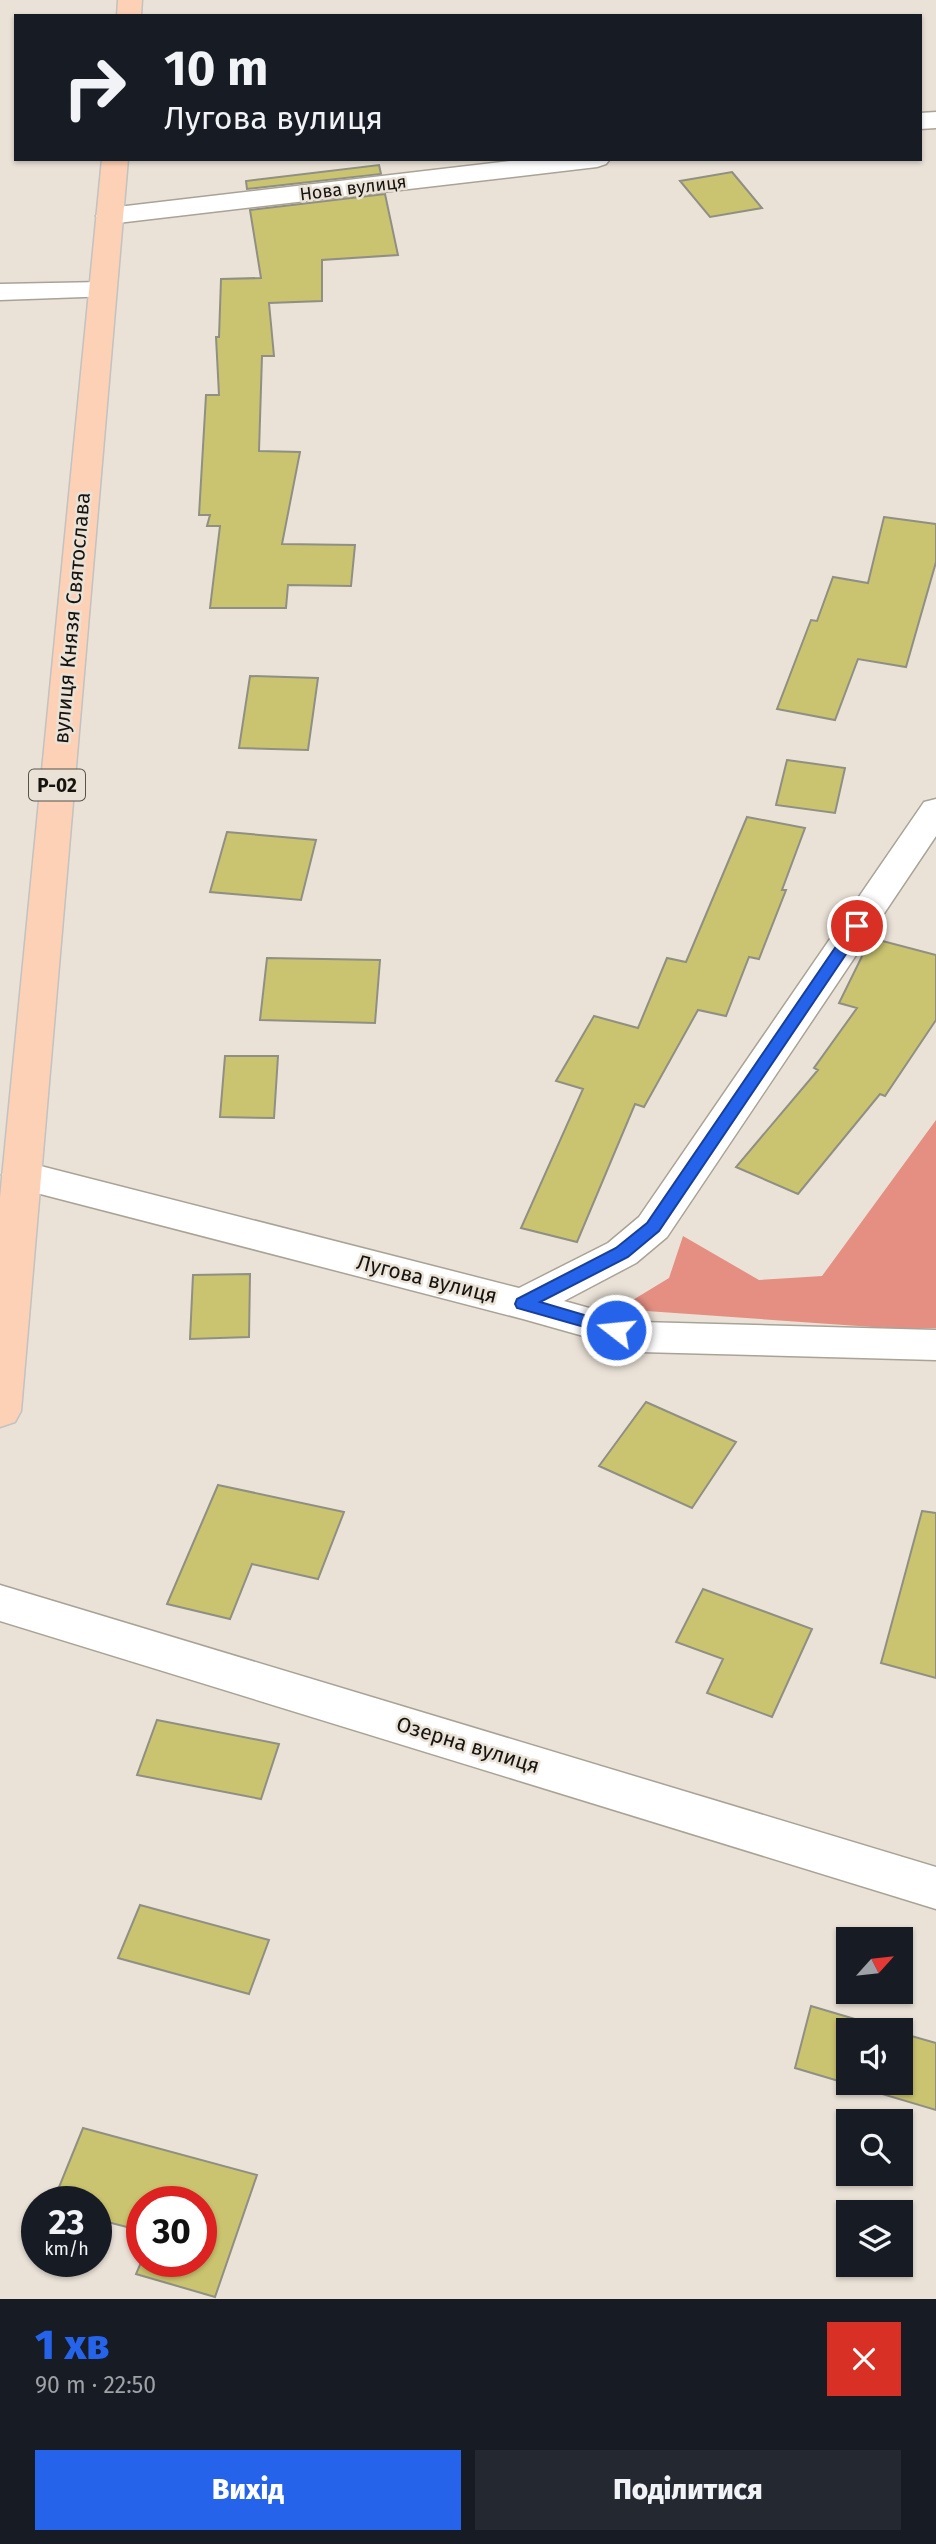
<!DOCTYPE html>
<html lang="uk">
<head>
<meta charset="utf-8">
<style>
  body { margin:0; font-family:"Fira Sans",sans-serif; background:#242831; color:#f1f3f6; height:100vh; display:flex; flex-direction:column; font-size:26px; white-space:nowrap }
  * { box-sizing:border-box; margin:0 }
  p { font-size:23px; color:#9ea1a6 }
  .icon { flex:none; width:38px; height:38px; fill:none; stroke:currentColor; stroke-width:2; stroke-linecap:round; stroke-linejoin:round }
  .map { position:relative; height:2299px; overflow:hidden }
  .side { display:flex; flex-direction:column; background:#171b24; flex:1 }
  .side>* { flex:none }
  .guide { position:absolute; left:14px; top:14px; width:908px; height:147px; border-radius:0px; box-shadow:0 2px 5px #0004; background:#171b24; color:#f1f3f6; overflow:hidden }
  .needle { width:46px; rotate:63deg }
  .buttons { position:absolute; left:836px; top:1927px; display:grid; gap:14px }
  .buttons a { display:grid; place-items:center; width:77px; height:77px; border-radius:0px; background:#171b24; box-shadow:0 2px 5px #0004; font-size:35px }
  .speed { position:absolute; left:21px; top:2186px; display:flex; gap:14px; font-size:35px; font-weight:700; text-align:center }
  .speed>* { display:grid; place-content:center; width:91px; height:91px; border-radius:50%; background:#171b24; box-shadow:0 2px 5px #0004; line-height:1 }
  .speed small { font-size:18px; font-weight:400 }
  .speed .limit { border:10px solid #d22; background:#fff; color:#111 }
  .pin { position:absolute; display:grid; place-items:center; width:60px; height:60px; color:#fff; margin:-30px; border:4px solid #fff; border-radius:50%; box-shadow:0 2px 7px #0007 }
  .me { position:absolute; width:77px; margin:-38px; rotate:286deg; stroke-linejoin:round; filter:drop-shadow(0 0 5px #0008) }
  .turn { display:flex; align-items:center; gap:24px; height:147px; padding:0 35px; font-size:32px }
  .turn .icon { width:91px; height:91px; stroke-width:2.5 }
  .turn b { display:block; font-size:49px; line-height:60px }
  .round { display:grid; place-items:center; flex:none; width:74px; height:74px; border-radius:0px; background:#242831 }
  .summary { display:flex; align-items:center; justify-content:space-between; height:119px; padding:0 35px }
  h1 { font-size:42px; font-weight:800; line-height:52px; color:#2563eb }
  .button { display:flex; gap:14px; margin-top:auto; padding:14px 35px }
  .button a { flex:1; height:80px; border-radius:0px; background:#2563eb; color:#fff; font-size:28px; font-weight:800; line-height:80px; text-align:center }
  .button a+a { background:#242831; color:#f1f3f6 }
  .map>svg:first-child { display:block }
</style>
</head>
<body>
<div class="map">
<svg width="936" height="2299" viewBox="0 0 936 2299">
  <rect width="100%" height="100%" fill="#eae2d7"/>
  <path fill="#e58f82" d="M936 1120V1328L901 1329 618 1309 669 1278 683 1236 759 1280 822 1276Z"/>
  <path fill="#cac470" stroke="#908f83" stroke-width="2" d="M379 165 381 174 247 189 246 181Z
    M732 172 762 208 710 217 680 181Z
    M385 194 398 255 322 260V301L269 303 274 356H262L259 451 300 452 282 544 355 545 351 586 288 585 286 608H210L220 526H207L210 515H199L206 395H219L216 337H219L221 279 261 278 250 210Z
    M884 517 936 524V562L906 667 858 659 835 720 777 709 811 620 817 621 833 577 868 583Z
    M250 676 318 678 308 750 239 748Z
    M787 760 845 768 835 813 776 805Z
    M747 817 805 828 782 890H786L759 959 749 957 726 1016 698 1010 644 1107 635 1104 577 1242 521 1228 583 1089 556 1081 594 1016 638 1028 667 958 686 962Z
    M227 832 316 840 301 900 210 892Z
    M871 938 936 955V1020L885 1096 880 1094 798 1194 736 1167 818 1070 814 1068 857 1008 839 1003Z
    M267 958 380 960 375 1023 260 1020Z
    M225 1056H278L274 1118 220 1117Z
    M250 1274 249 1337 190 1339 193 1275Z
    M646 1402 736 1442 692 1508 599 1466Z
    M218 1485 344 1512 318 1579 252 1564 230 1619 167 1604Z
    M922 1511 936 1513V1678L881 1663Z
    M703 1589 812 1629 772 1717 707 1693 723 1659 676 1642Z
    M157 1720 279 1744 261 1799 137 1775Z
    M140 1905 269 1940 249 1994 118 1958Z
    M811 2006 892 2030H849V2082H901V2033L936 2043V2110L795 2068Z
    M83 2128 257 2175 215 2297 136 2274 142 2260 201 2261V2202H142V2231L96 2219V2202H53Z"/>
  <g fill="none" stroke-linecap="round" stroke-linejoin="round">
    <defs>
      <path id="minor" d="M936 112V128L920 129V113Z
        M528 159H610L606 164 597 167 109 224 100 222 96 216 100 210 109 208Z
        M102 282 112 284 116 290 112 296 0 300V284Z
        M936 799V836L667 1237 636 1263 564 1301 640 1322 936 1330V1360L640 1352 523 1319 21 1189 7 1185 2 1175 7 1165 21 1161 519 1288 608 1243 639 1217 924 802Z
        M0 1585 936 1867V1909L0 1621Z"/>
      <path id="primary" d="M118 0H142L141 16H117Z
        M102 159H128L21 1411 15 1422 0 1427V1198Z"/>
    </defs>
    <use href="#minor" stroke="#a9a397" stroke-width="3"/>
    <use href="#primary" stroke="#c2c2c1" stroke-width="3"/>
    <use href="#minor" fill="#fff" fill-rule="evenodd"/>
    <use href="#primary" fill="#fdd1b5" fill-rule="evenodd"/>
  </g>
  <path fill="#2563eb" stroke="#184099" stroke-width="2" d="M857 921 863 923 865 926 863 929 659 1231 628 1257 540 1302 622 1326 625 1330 622 1334 616 1336 517 1308 515 1304 517 1299 616 1248 647 1223 852 923Z"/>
  <g text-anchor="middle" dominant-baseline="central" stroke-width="5" stroke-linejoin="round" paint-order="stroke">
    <g font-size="18" fill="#161410" stroke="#eae2d7">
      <text transform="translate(353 188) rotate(-7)">Нова вулиця</text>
    </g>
    <rect fill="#eae2d7" stroke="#56524c" stroke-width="2" x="29" y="769.5" width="56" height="31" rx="5"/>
    <g font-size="19" font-weight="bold" fill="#161410">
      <text x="57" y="785">Р-02</text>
    </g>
    <g font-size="21" fill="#161410" stroke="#eae2d7">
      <text transform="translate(72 618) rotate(-85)">вулиця Князя Святослава</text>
      <text transform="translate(427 1279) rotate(14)">Лугова вулиця</text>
      <text transform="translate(468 1745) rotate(17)">Озерна вулиця</text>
    </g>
  </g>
</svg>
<div class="buttons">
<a><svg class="needle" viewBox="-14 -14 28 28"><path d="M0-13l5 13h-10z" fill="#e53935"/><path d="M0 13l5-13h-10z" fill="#9ea1a6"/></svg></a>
<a><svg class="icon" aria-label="sound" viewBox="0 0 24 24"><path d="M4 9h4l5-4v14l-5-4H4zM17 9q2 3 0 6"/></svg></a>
<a><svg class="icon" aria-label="search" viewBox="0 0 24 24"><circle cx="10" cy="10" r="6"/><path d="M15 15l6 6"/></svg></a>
<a><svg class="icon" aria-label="layers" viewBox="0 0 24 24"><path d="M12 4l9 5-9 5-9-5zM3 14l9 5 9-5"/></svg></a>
</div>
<div class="speed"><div>23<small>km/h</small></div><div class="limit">30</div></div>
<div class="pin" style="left:857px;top:926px;background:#d93025"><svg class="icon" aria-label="arrive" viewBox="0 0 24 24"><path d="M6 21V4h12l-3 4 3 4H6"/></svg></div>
<svg class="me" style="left:616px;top:1330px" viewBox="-20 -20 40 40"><circle r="17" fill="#2563eb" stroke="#fff" stroke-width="3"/><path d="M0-11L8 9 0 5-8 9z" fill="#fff"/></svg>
<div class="guide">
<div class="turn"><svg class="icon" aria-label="right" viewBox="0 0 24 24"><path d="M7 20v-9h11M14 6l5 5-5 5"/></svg><div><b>10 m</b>Лугова вулиця</div></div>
</div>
</div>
<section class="side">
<div class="summary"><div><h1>1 хв</h1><p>90 m · 22:50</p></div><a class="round" style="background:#d93025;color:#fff"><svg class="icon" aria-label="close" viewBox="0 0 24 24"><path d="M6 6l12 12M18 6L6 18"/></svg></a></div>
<div class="button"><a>Вихід</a><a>Поділитися</a></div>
</section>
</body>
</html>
